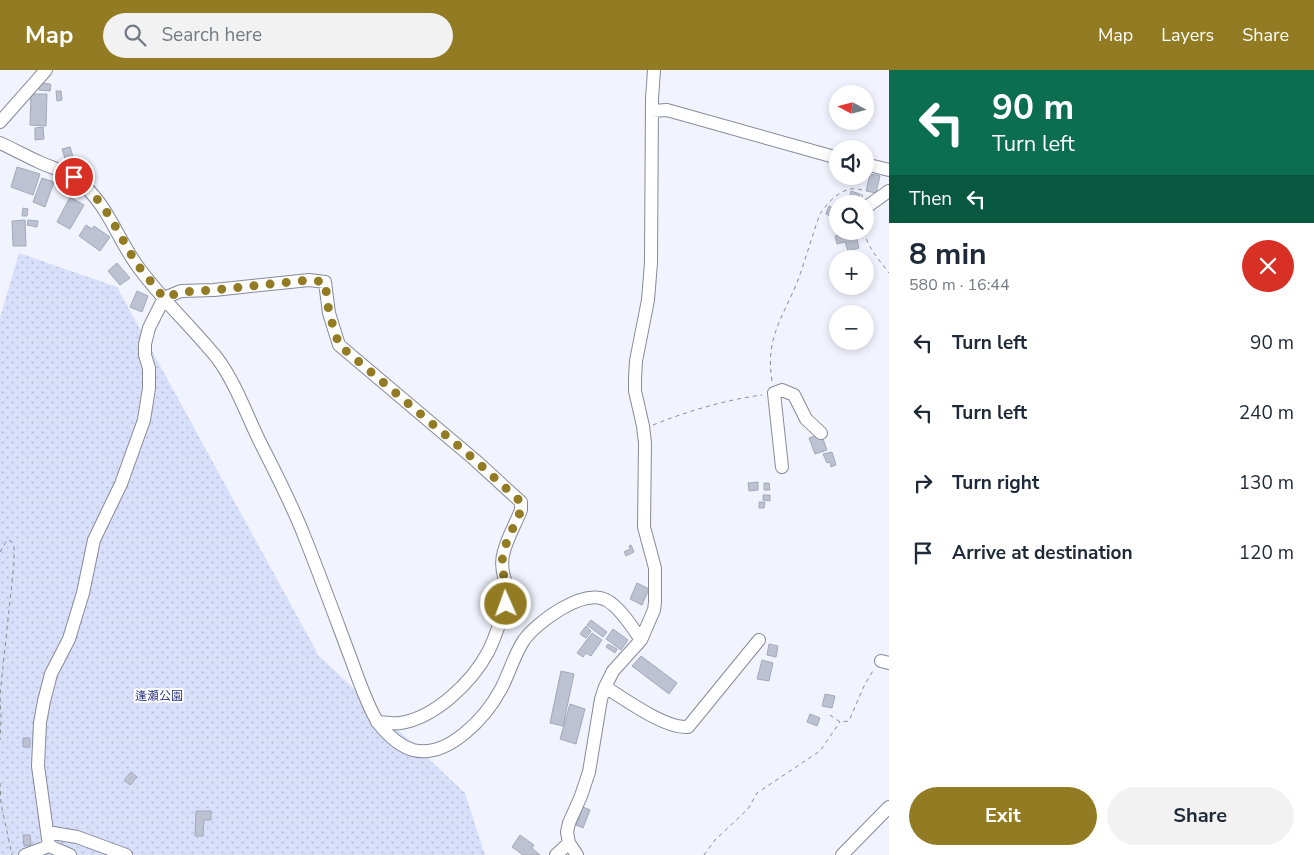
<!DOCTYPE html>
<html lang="en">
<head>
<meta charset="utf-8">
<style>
  body { margin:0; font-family:"Nunito Sans","Noto Sans JP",sans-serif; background:#f2f2f3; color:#1f2937; height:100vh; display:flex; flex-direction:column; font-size:19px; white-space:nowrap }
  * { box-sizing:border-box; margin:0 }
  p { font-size:16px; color:#747a83 }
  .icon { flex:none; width:28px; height:28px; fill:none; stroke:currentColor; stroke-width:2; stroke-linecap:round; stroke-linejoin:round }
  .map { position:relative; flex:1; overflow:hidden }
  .sheet { display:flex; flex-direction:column; background:#fff; width:425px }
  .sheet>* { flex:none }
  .banner { background:#0b6e4f; color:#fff; overflow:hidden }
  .needle { width:32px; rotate:277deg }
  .fabs { position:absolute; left:829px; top:15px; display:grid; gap:10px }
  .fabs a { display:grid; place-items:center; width:45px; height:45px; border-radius:50%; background:#fff; box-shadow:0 2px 8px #0003; font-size:25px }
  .pin { position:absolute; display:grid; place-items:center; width:42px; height:42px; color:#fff; margin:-21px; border:2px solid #fff; border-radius:50%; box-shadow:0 1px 5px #0007 }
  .me { position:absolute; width:55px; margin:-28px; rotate:358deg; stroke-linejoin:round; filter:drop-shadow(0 0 4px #0008) }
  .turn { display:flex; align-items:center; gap:18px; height:105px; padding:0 20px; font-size:22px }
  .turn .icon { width:65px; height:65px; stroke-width:2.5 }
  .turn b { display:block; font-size:35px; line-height:42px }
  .then { display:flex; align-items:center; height:48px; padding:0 20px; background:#0003; gap:10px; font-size:19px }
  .round { display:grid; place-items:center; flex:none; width:52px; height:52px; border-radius:26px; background:#f2f2f3 }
  .head { display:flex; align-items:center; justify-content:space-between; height:85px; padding:0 20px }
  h1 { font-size:30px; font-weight:700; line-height:38px }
  .primary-button { display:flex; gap:10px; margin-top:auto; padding:10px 20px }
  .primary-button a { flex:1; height:58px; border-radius:30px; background:#927b22; color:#fff; font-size:20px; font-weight:700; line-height:58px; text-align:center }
  .primary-button a+a { background:#f2f2f3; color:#1f2937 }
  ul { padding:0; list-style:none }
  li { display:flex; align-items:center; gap:15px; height:70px; padding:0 20px }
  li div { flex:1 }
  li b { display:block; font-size:19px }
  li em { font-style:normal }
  header { display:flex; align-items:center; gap:30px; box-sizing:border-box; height:70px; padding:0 25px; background:#927b22; color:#fff }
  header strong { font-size:24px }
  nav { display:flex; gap:28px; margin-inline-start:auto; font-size:18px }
  .search { width:350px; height:45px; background:#f2f2f3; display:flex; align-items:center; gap:12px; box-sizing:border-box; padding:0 18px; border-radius:28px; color:#747a83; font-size:19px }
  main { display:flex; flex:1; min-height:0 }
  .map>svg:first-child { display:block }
</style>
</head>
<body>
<header>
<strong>Map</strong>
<div class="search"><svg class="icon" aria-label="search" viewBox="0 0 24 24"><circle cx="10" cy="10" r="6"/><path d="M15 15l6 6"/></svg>Search here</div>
<nav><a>Map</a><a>Layers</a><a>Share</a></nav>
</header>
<main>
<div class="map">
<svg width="889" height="785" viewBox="0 0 889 785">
  <defs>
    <pattern id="park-dots" width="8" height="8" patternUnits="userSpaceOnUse" patternTransform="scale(1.25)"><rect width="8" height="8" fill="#d8dffa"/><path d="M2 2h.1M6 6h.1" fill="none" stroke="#b9bfd6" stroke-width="1.8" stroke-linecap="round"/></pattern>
  </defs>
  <rect width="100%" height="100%" fill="#f1f4fe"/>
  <path fill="url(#park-dots)" d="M19 183 117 217 319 586 465 723 485 785H0V248Z"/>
  <path fill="#bdc2d2" stroke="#a4a8b8" d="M39 13 50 14 51 15 50 21 39 20Z
    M56 21H61L62 30 57 31Z
    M31 24H47L46 56 30 55Z
    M43 57 44 69 35 70V58Z
    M70 77 74 90 66 92 62 79Z
    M17 97 40 104 33 125 11 117Z
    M870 104 880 106 876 123 866 121Z
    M42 108 54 112 45 137 33 132Z
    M851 121 860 124 857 134H848Z
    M70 127 84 135 70 159 57 152Z
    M829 136 837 140 835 145 831 143 830 146 826 144Z
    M23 138 28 139 27 146H22Z
    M25 150 26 176H13L12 151Z
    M28 150 38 151 37 157 27 155Z
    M86 155 92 159 94 156 110 167 100 181 79 166Z
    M855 161 859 178 848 181 845 172 837 174 835 166Z
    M117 193 130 208 120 215 108 201Z
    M137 221 148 226 142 242 130 237Z
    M818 365 822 366 827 380 815 384 809 368Z
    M832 382 836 395 831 397 830 392 827 393 823 384Z
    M758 412V420L749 421 748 413Z
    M764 413H769L770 420H764Z
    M763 425H770V431L763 430Z
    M759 432H765L764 438H759Z
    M631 475 634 482 626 486 624 482 630 479 629 476Z
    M637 513 649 519 642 535 630 529Z
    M591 550 607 562 603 567 587 555Z
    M586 556 591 561 586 568 580 564Z
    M613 559 628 570 621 580 606 569Z
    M592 563 602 570 591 586 586 583 583 587 577 583Z
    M608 574 617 579 615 583 606 577Z
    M769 574 778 576 776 587 767 585Z
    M641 586 677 613 669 624 632 596Z
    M762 590 773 593 769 611 757 609Z
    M561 601 574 604 563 656 550 653Z
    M825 624 835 626 832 638 822 636Z
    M570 634 585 639 576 674 560 669Z
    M810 644 820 648 817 656 807 652Z
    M23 668H30V677H23Z
    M131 702 137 707 130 715 124 710Z
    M583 737 590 740 583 758 576 755Z
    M196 741H211V750H204L203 766H195Z
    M23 765H30L31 775 24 776Z
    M520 765 534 775 532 778 540 785H523L512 777Z"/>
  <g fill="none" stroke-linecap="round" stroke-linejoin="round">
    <defs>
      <path id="minor" d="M652 41 667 40 838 88
        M0 52 46 0
        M0 73C13 79 26 86 39 92 52 98 66 101 78 110 108 135 115 164 136 194 160 228 191 256 217 288 235 312 246 343 259 370 275 402 292 434 305 468 321 508 336 549 351 589 357 606 369 640 379 654 387 664 399 676 413 680 448 689 486 647 501 619 509 604 514 585 524 570 537 552 583 518 606 530 619 536 633 558 641 570
        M865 94 889 100
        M865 138 889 121
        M782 397 774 323 782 320 794 325 806 349 821 363
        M881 591 889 593
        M605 617C625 629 665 659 688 657L759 570
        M47 762 77 767 126 785
        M49 776 70 785
        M25 785 49 776 38 696 40 653 44 631 51 604 69 569 83 523 94 470 121 414 144 350 149 318V298L145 285V274L149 258 164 228 181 221 214 220 309 210 325 212 329 243 339 275 475 390 521 432V440C509 470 492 489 510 521 503 541 498 563 488 582 472 612 435 648 400 653 393 654 385 652 377 652
        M556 785 569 773
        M577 785 569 773 567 762 569 753 581 726 589 702 601 629 605 617 613 601 641 570 654 540 655 532V498L644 457 645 373 643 356 635 321V309L636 291 648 230 651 193 652 29 654 0
        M842 785 889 737"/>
    </defs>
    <use href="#minor" stroke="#868a99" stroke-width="14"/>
    <path stroke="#898b93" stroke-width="1" stroke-dasharray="4 4" stroke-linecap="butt" d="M864 161C868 179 879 189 889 203
      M772 311C765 267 783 248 798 210 806 188 812 166 820 144 829 130 845 114 862 120V127
      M653 355C688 341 725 330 762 325
      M0 482 7 470 11 471 14 477V493L0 625 1 647 0 670
      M830 645 840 652 849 651 864 616 874 599
      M0 713 1 734 12 785
      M704 785 715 770 748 739 757 723 820 681 840 652"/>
    <use href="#minor" stroke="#fff" stroke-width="12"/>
  </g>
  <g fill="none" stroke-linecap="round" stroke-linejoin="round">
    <path stroke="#927b22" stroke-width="9" stroke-dasharray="0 16.2" d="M74 107 99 131 110 147 136 193 164 228 181 222 214 220 309 210 325 212 329 243 339 275 475 390 521 432V440C509 470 492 488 510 521L506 534"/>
  </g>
  <g text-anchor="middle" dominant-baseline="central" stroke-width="4" stroke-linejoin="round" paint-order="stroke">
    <g font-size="12" fill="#313a85" stroke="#fff">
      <text x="159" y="626">逢瀬公園</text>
    </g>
  </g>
</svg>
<div class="fabs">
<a><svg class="needle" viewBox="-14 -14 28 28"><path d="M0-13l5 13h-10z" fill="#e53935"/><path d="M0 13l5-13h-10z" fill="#747a83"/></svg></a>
<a><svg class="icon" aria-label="sound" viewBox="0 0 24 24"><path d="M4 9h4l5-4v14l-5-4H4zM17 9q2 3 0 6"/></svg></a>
<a><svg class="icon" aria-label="search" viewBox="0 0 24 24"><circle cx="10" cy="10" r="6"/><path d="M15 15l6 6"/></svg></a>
<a>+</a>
<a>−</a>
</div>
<div class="pin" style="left:74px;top:107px;background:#d93025"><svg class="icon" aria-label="arrive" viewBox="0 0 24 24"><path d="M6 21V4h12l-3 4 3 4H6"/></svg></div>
<svg class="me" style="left:506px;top:534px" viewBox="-20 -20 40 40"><circle r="17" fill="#927b22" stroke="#fff" stroke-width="3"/><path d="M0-11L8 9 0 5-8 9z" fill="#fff"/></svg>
</div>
<section class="sheet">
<div class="banner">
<div class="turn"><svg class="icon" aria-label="left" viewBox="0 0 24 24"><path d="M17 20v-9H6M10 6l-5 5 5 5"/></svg><div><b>90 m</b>Turn left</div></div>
<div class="then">Then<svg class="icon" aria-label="left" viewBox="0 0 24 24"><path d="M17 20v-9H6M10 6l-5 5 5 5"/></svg></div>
</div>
<div class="head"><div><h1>8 min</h1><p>580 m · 16:44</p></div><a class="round" style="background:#d93025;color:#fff"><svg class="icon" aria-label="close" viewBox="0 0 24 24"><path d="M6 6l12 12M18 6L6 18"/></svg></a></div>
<ul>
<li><svg class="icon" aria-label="left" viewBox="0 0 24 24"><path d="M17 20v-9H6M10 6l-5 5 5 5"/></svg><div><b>Turn left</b></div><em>90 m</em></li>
<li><svg class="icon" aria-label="left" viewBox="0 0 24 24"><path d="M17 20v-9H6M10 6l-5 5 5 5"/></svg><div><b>Turn left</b></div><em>240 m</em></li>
<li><svg class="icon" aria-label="right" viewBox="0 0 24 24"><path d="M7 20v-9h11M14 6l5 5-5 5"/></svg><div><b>Turn right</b></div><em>130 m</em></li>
<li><svg class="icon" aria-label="arrive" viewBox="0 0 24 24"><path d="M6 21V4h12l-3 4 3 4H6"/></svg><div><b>Arrive at destination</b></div><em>120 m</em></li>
</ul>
<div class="primary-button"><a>Exit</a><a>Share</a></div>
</section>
</main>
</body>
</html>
